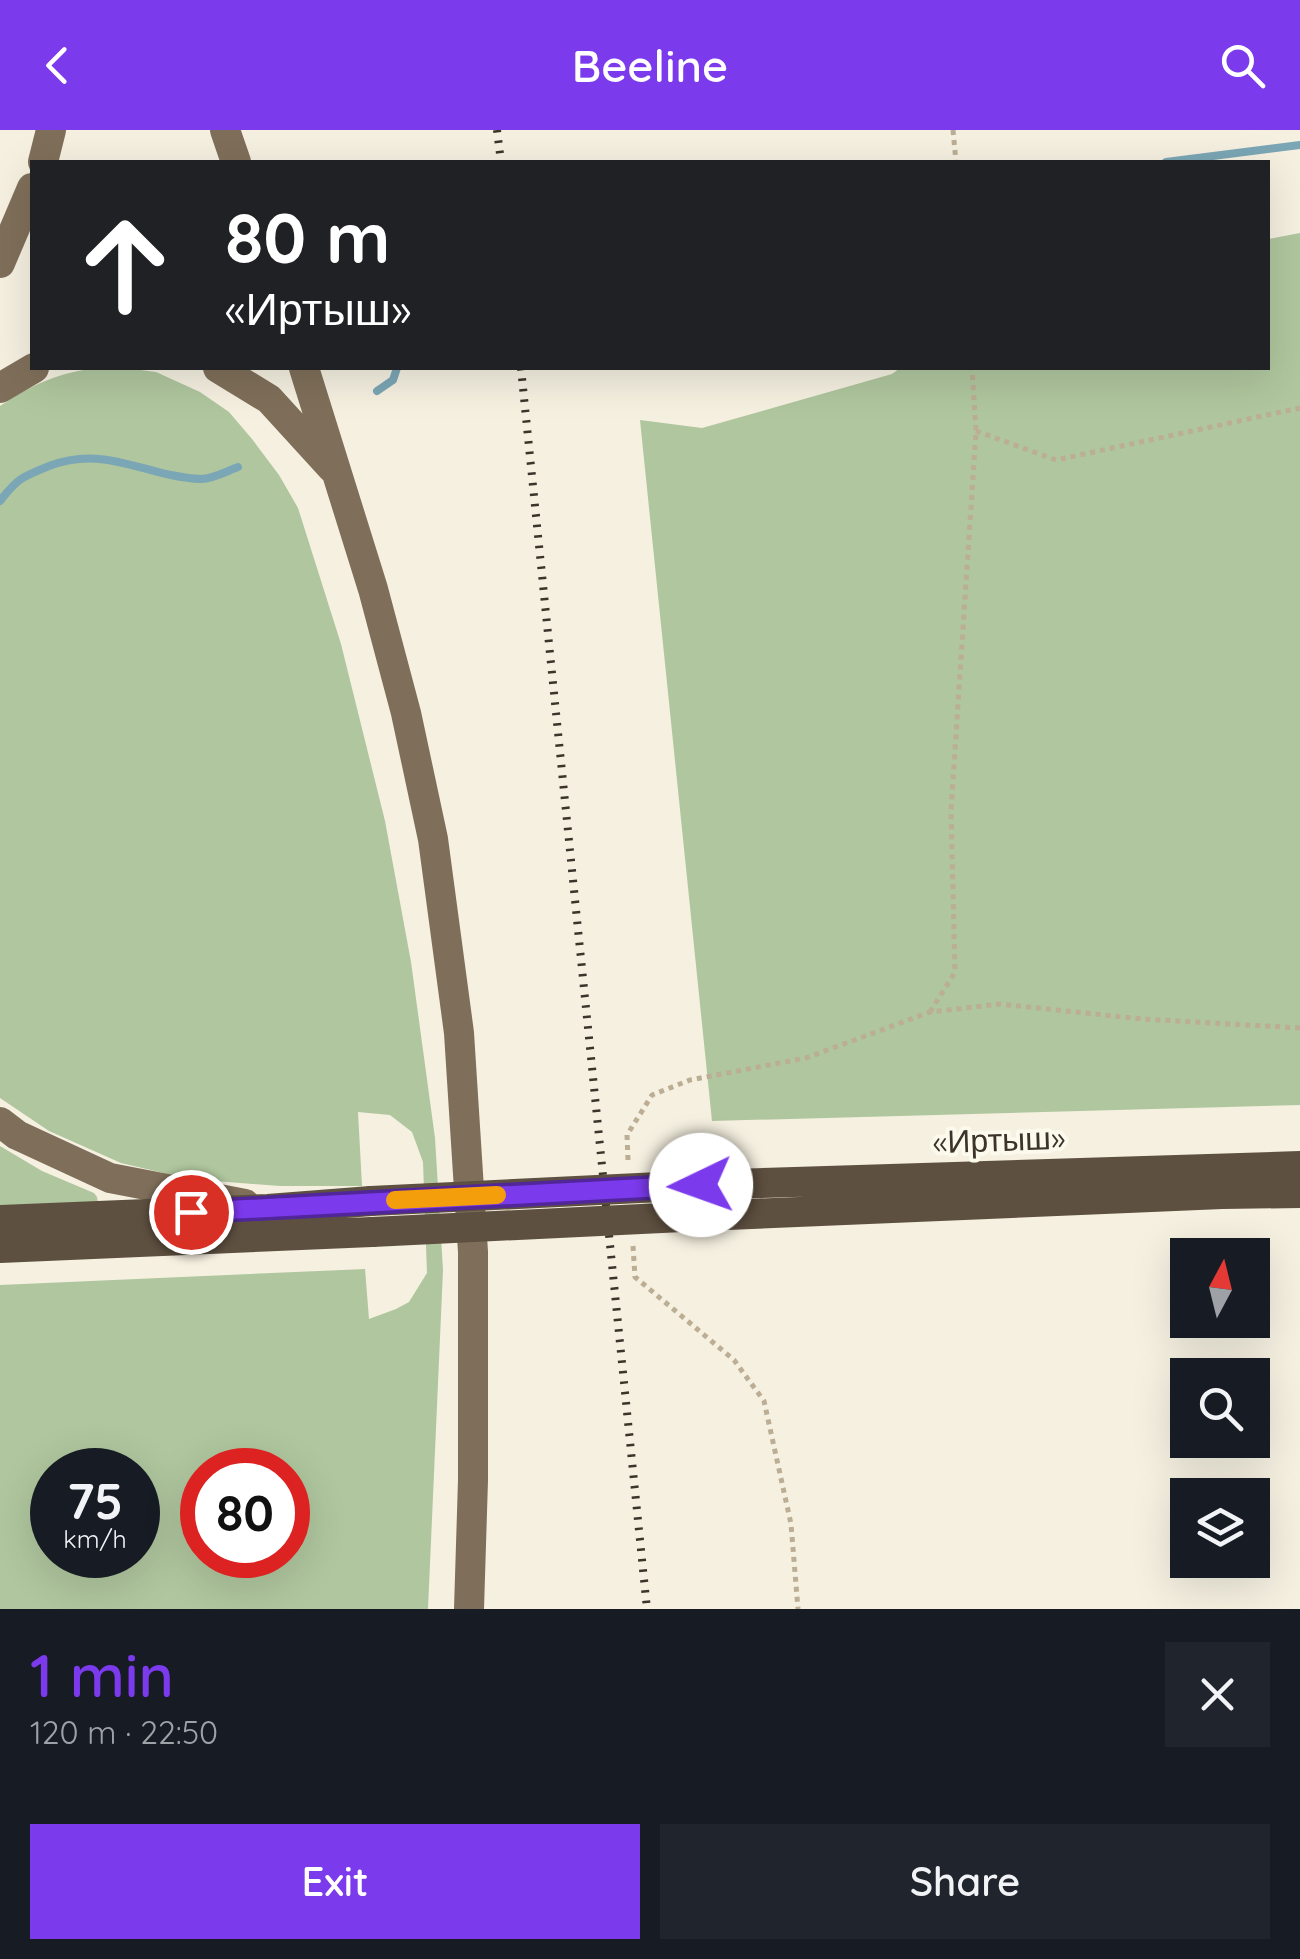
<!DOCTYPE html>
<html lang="en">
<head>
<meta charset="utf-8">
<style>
  body { margin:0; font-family:Quicksand,sans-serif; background:#20242c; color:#f1f3f6; height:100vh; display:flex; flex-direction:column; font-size:38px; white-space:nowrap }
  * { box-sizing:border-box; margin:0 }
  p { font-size:32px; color:#9ea1a6 }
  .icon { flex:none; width:55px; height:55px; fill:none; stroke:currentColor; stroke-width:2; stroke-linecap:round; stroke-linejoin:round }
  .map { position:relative; height:1479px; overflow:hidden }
  .side { display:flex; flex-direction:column; background:#171b24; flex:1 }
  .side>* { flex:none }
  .guide { position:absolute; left:30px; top:30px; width:1240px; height:210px; border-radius:0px; box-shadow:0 10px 40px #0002; background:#202124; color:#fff; overflow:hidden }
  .needle { width:65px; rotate:7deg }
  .fabs { position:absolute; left:1170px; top:1108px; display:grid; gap:20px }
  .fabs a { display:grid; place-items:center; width:100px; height:100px; border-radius:0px; background:#171b24; box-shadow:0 10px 40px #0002; font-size:50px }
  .speed { position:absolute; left:30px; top:1318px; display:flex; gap:20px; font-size:50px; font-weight:700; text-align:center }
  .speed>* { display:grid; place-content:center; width:130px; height:130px; border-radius:50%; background:#171b24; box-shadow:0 10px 40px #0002; line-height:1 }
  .speed small { font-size:25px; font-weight:400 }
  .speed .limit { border:15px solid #d22; background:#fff; color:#111 }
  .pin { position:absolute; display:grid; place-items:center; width:85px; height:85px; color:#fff; margin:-42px; border:5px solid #fff; border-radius:50%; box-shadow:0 2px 10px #0007 }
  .me { position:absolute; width:110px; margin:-55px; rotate:267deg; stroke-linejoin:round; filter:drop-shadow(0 0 8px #0008) }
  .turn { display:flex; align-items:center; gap:35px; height:210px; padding:0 30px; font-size:45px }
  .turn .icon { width:130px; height:130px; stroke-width:2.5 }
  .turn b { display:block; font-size:70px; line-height:85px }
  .round { display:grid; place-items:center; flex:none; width:105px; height:105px; border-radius:0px; background:#20242c }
  .head { display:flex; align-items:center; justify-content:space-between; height:170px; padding:0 30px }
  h1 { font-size:60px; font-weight:600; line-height:75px; color:#7c3aed }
  .button { display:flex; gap:20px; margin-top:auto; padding:20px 30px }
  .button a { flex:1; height:115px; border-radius:0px; background:#7c3aed; color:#fff; font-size:40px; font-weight:600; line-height:115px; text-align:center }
  .button a+a { background:#20242c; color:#f1f3f6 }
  header { display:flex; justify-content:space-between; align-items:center; height:130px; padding:0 30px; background:#7c3aed; color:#fff; font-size:45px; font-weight:600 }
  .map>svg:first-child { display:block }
</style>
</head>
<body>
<header><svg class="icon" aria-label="back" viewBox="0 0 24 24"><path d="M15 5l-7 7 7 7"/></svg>Beeline<svg class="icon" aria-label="search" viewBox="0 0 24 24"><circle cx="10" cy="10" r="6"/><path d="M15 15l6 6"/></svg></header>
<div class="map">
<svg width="1300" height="1479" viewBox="0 0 1300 1479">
  <rect width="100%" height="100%" fill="#f5f0e0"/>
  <path fill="#afc69e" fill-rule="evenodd" d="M1300 103V975L712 991 640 290 702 298 892 244 900 238H1268V109Z
    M97 238H125L156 242 200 262 229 282 252 309 279 345 298 378 341 514 385 691 411 832 435 1008 443 1140 428 1479H0V1155L365 1139 369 1189 396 1179 409 1172 427 1143 423 1032 412 1002 390 985 358 982 362 1056H280L189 1049 121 1033 49 1001 0 968V276C31 255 60 242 97 238ZM52 1340H138V1425H52ZM202 1340H288V1425H202Z
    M0 1016 42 1041 94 1063 97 1067 98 1073 0 1080Z"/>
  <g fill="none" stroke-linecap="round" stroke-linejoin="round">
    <path stroke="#7ba6b5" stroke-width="8" d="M1166 32 1300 15
      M377 261 393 250 397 238
      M0 371C18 348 22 347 49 336 107 314 146 347 201 349 213 349 227 341 238 337"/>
    <path stroke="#bbae94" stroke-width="5" stroke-dasharray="5 5" stroke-linecap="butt" d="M953 0 956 32
      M976 301 1056 330 1300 278
      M930 882 955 842 951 681 976 301 972 238
      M628 1030 627 1005 652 965 690 950 806 928 930 882 1000 874 1142 889 1300 898
      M633 1116 635 1147 734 1230 764 1271 791 1394 798 1479"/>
    <path stroke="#7f6f5a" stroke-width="30" d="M225 0 236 32
      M43 32 51 0
      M0 133 32 58
      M218 238 269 269 332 338
      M304 238 373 459 406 583 433 709 459 903 473 1122V1350L469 1479
      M0 258 34 238
      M0 992 17 1005 110 1048 245 1074"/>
    <path stroke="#5e5040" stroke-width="30" d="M701 1055 1300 1036
      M703 1086 1222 1064 1300 1063
      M0 1090 268 1079 371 1071
      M0 1118 372 1102"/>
    <path stroke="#3c342a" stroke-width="8" stroke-dasharray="2.5 8" stroke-linecap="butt" d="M497 0 501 32
      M521 238 647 1479"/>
    <path stroke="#5e5040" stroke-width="30" d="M371 1071 701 1055
      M372 1102 703 1086"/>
  </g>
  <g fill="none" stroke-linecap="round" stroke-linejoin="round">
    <defs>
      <path id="route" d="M191 1082 701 1055"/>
    </defs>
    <use href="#route" stroke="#51269a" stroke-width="25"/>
    <use href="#route" stroke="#7c3aed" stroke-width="18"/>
    <path stroke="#f59e0b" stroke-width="18" d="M395 1070 497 1065"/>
  </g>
  <g text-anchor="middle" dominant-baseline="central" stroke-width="8" stroke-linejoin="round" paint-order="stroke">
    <g font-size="32" fill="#3c342a" stroke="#fcf9ed">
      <text transform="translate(999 1009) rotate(-2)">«Иртыш»</text>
    </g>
  </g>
</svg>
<div class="fabs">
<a><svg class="needle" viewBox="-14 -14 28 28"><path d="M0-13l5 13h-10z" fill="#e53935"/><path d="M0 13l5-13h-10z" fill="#9ea1a6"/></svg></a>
<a><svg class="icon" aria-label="search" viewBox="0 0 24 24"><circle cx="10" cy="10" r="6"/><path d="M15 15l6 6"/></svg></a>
<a><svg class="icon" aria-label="layers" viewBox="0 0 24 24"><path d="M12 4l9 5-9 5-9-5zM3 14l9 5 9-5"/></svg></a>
</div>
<div class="speed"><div>75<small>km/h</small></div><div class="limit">80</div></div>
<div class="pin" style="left:191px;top:1082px;background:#d93025"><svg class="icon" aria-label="arrive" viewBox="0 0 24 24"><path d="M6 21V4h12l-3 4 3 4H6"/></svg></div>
<svg class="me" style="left:701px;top:1055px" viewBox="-20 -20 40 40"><circle r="19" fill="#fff"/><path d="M0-13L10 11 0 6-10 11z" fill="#7c3aed"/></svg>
<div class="guide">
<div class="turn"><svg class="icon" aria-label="ahead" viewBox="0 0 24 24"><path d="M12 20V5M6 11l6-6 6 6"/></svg><div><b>80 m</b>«Иртыш»</div></div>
</div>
</div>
<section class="side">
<div class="head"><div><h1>1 min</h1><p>120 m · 22:50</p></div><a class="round"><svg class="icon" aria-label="close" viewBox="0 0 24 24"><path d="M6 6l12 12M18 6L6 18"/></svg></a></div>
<div class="button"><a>Exit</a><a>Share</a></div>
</section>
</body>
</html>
